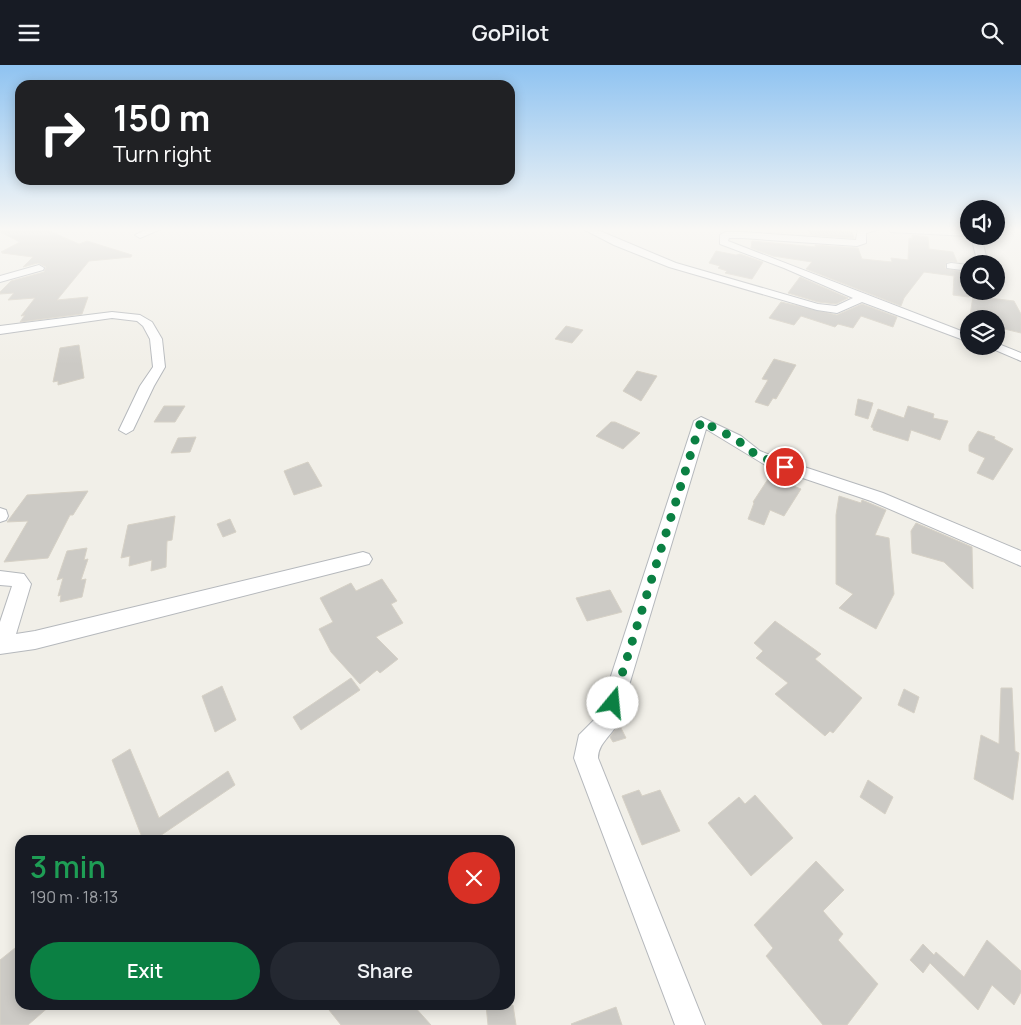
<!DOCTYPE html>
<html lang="en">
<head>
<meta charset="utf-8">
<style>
  body { margin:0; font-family:Manrope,sans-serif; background:#242831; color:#f1f3f6; height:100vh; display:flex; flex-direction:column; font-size:19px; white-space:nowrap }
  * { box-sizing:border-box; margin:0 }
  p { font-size:16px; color:#9ea1a6 }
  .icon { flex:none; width:28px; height:28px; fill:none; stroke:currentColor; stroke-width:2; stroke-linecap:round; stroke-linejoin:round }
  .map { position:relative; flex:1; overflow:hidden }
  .panel { position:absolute; left:15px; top:770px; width:500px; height:175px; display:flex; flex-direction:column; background:#171b24; border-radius:15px; box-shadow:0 2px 12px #0003 }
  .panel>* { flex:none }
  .top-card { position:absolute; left:15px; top:15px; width:500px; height:105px; border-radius:15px; box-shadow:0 2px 12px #0003; background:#202124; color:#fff; overflow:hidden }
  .tools { position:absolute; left:960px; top:135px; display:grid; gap:10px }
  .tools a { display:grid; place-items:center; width:45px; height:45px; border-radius:50%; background:#171b24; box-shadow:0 2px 12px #0003; font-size:25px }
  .pin { position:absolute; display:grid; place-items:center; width:42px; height:42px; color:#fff; margin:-21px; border:2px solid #fff; border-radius:50%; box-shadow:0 1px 5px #0007 }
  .me { position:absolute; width:55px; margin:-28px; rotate:17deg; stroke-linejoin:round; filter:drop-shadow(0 0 4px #0008) }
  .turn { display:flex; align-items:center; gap:18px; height:105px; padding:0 15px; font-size:22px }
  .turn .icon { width:65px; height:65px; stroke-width:2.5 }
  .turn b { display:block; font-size:35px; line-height:42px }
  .round { display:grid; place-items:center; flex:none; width:52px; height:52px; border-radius:26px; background:#242831 }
  .summary { display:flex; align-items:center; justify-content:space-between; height:85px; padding:0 15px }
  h1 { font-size:30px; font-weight:600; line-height:38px; color:#1e9e55 }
  .button { display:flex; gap:10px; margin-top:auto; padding:10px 15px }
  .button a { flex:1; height:58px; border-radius:30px; background:#0b8043; color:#fff; font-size:20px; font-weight:600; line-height:58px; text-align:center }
  .button a+a { background:#242831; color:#f1f3f6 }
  header { display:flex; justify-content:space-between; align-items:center; height:65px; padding:0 15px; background:#171b24; font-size:22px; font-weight:600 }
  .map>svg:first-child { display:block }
</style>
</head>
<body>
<header><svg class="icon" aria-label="menu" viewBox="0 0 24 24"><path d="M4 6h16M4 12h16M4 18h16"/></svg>GoPilot<svg class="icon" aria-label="search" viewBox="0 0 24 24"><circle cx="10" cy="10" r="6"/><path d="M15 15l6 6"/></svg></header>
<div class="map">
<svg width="1021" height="960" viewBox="0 0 1021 960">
  <rect width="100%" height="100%" fill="#f1efe8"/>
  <path fill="#cccac5" stroke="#d6d1c6" d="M0 164H45L79 179 87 176 132 190 131 192 89 196 57 235 88 232 82 249 20 257 25 250 21 251 35 233 8 235 14 228 0 229V227L11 216 44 207 46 202 38 198 23 202 33 192 2 188 4 187H1L20 177 0 167Z
    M808 164 852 167 854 173 811 170Z
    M912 170 928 172 929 184 953 187 957 197H947L945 203 969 209V232L953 230 954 211 924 207 904 233 901 241 806 204 812 197 773 191 751 183 752 176 816 182 815 180 858 183 862 194 892 197 891 193 908 195 909 173 912 174Z
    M716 186 736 190 740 189 763 197 752 214 725 208 727 206 718 203 720 201 709 198Z
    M800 212 848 233 836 239 818 237 788 228Z
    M973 231 1014 236 1021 249V268L996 262V254L970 251Z
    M781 237 837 250 862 239 897 252 893 262 861 251 853 263 838 259 835 262 801 251 794 260 769 253Z
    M566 261 583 265 572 278 555 274Z
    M79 280 84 313 58 320V316L53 317 60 283Z
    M774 294 796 300 776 334 773 333 768 341 755 337 768 315 762 314Z
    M637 306 657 311 641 336 623 326Z
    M858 334 873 338 868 354 855 350Z
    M164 341H185L175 357H154Z
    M908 341 934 349 933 353 948 356 940 375 911 365 908 376 873 365V363L871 362 878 344 904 353Z
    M611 357H615L640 368 623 384 596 371Z
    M978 366 995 372 994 374 1013 384 993 415 977 408 985 393 969 386V380Z
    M196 372 190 387 171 388 178 373Z
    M308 397 322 421 294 430 284 406Z
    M770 411 801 424 784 451 770 445 764 460 748 454 754 438 753 437Z
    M88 426 73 450H70L48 493 4 497 28 456 7 457 27 430Z
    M839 431 861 438 862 435 886 445 875 470 889 473 894 529 876 564 839 543 853 529 836 519V450Z
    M175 451 172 475 167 476 166 502 151 506 152 495 129 501 130 491 121 493 128 460Z
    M230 454 236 467 223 472 217 459Z
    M916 458 972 482 973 524 944 497 912 488 911 466Z
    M87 483 84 495 88 494 81 515 86 514 82 532 60 537 61 530 58 531 63 513 57 515 67 486Z
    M382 514 397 536 391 539 403 558 376 572 398 594 380 608 377 605 360 619 331 587 319 564 333 557 320 533 351 518 356 526Z
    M610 525 622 547 587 556 576 533Z
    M775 556 821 589 815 594 862 633 833 668 830 666 825 671 775 629 788 618 756 593 763 586 754 578Z
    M351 613 360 625 301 665 293 652Z
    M222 621 236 655 215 667 202 631Z
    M1001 623H1012L1015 686 1019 688 1013 735 974 714 981 670 999 679Z
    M904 624 919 632 914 648 898 640Z
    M619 659 626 673 613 677 610 672Z
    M130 684 159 753 228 706 235 720 154 775H143L112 695Z
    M868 715 893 732 885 749 860 732Z
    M639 725 642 731 660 725 680 766 642 780 622 731Z
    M755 730 793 773 751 811 708 758 739 732 745 739Z
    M816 796 844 825 823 846 843 869 838 875 878 919 847 960H823L766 891 773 883 754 860Z
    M987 875 1021 906V927L1014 940 992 920 978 945 930 898 923 908 910 895 923 879 934 890 936 887 964 912Z
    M20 879V940H51L28 960H0V895Z
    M325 940H413L431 960H341Z
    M486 940H513L516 960H488Z
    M616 942 622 960H572L571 959Z"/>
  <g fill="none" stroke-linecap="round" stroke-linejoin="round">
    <defs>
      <path id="street" d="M148 164H161L140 173 135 170Z
        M595 164 676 198 818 239 836 241 853 233 784 203 720 179V170L725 167H742L856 175 858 164H880L866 168V178L857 181 742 173H729L728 176 969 269V277L862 237 837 248 817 245 669 202 614 180 585 165Z
        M887 164 969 165V171L891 167Z
        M971 171H981L988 199H978Z
        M951 198 969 200V206L947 203V199Z
        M39 200 44 203 43 205 0 217V211Z
        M112 247 140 250 152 257 162 274 165 302 154 321 133 365 126 369 119 365 140 321 153 302 150 274 143 261 137 256 112 253 0 269V261Z
        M996 278 1021 288V296L986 281H996Z
        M701 352 741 371 760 386 777 393 883 428 1021 486V501L871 436 767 401 706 364 618 657C612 671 598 678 598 693L705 960H675L574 693 579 670 598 651 694 356Z
        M0 443 6 445 8 451 6 455 0 457Z
        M363 487 369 489 372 494 369 499 35 584 0 589V557L12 521 0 520V506L24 509 31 519 16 569 35 566Z"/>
    </defs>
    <use href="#street" stroke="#b5b8bc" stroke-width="2"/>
    <use href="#street" fill="#fff" fill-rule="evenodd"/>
  </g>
  <linearGradient id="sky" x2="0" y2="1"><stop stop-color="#8fc3f1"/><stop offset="0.55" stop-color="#f9f8f5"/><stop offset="1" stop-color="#f9f8f5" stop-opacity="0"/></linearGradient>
  <rect width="1021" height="299" fill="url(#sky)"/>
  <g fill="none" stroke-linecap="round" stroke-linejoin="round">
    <path stroke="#0b8043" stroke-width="9" stroke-dasharray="0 16.2" d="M613 638 701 356 736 374 755 389 785 402"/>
  </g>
</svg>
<div class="tools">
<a><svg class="icon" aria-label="sound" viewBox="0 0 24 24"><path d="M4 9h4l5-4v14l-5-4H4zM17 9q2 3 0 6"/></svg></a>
<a><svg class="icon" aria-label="search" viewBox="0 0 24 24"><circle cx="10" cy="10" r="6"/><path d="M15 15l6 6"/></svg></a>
<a><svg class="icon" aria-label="layers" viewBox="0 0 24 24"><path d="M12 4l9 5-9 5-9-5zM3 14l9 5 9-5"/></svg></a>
</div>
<div class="pin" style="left:785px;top:402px;background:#d93025"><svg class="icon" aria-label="arrive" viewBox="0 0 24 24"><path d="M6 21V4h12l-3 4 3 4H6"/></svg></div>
<svg class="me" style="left:613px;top:638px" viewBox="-20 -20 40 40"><circle r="19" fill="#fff"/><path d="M0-13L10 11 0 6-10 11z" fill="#0b8043"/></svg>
<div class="top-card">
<div class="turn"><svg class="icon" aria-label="right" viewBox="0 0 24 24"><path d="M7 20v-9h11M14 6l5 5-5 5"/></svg><div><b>150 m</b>Turn right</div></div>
</div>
<section class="panel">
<div class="summary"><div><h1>3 min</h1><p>190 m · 18:13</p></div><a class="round" style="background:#d93025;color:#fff"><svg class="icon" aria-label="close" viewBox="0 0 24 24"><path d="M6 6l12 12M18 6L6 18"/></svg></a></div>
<div class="button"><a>Exit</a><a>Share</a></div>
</section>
</div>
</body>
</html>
